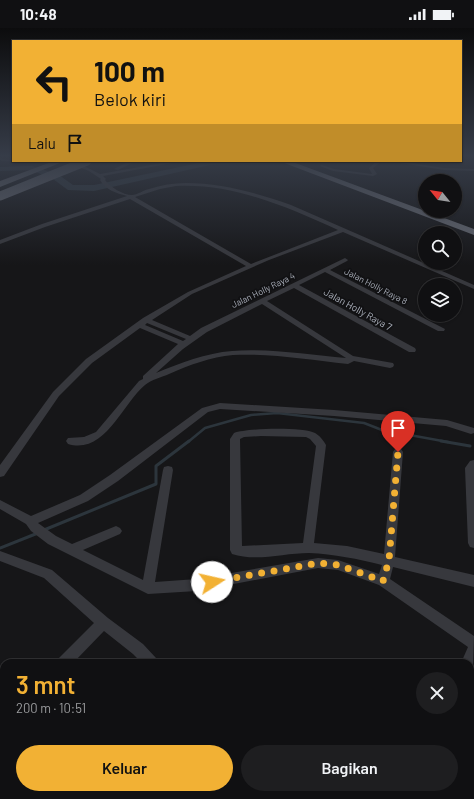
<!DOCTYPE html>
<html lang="id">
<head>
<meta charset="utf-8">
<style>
  body { margin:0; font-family:Barlow,sans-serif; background:#1e1e20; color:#f1f3f6; height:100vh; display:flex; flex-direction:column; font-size:15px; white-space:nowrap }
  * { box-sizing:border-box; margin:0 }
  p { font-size:13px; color:#9c9d9f }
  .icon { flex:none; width:22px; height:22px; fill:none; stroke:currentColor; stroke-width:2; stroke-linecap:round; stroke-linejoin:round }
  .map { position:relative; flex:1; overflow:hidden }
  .sheet { position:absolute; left:0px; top:631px; width:474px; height:140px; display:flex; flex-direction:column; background:#101012; border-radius:12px 12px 0 0; box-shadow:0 1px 3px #0004,0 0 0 1px #303032 }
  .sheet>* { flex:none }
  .guide { position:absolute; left:12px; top:12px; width:450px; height:122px; border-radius:0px; box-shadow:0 1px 3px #0004,0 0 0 1px #303032; background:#f2b134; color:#111; overflow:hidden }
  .needle { width:26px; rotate:300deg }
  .tools { position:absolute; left:418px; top:146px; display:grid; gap:8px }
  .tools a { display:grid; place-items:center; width:44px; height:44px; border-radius:50%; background:#101012; box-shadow:0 1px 3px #0004,0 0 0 1px #303032; font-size:20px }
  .pin { position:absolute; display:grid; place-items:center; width:34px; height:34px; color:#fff; margin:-41px -17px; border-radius:50% 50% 50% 0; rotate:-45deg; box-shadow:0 0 4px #0007 }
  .pin .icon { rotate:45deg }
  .me { position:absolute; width:44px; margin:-22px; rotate:80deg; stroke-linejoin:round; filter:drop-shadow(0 0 3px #0008) }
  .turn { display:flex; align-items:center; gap:14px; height:84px; padding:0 16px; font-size:18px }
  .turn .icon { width:52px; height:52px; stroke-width:2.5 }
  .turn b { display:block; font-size:28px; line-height:34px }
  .then { display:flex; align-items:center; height:38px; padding:0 16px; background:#0003; gap:8px; font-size:15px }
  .round { display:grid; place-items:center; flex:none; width:42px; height:42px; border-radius:21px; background:#1e1e20 }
  .overview { display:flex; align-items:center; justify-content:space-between; height:68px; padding:0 16px }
  h1 { font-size:24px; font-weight:600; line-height:30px; color:#f2b134 }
  .cta { display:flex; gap:8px; margin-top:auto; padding:8px 16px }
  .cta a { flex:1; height:46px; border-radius:24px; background:#f2b134; color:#111; font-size:16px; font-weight:600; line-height:46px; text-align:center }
  .cta a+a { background:#1e1e20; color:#f1f3f6 }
  .status { display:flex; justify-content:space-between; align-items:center; height:28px; padding:0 20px; background:#101012; direction:ltr }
  .status svg { height:11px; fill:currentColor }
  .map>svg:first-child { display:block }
</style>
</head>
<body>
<div class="status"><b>10:48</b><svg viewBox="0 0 49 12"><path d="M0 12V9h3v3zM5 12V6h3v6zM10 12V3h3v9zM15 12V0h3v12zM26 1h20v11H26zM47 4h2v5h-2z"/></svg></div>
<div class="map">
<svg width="474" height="771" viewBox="0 0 474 771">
  <rect width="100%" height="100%" fill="#161618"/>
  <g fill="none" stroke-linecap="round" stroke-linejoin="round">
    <path stroke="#2c353c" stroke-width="2.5" d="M188 414 205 400 251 387 277 385 364 395 382 402 448 414"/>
    <path stroke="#2c353c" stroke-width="3" d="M441 413 470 418
      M44 502 156 456V438L189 413
      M0 520 38 505"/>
    <path fill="#2c353c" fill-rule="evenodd" d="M208 133H288L284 135 210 137 94 163 68 162 53 151 31 142 0 143V139L32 138 59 147 73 157H94Z"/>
    <path fill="#37383d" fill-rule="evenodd" d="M0 129 3 131 13 132V133H29L27 134 2 133 0 132Z
      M64 133 78 135 100 146 173 133H183L103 148 106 151 105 152C110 159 123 167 132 167 137 167 144 162 149 161 161 157 173 155 186 155 222 155 257 165 291 177L474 257V261L343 204 269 232 192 266 152 292 190 308 201 300 345 230 348 232 347 233 330 242 445 301 444 303H438L325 244 299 257 415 320 416 322 415 324H409L294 260 267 273 353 328 393 335 394 337 393 339 390 340 354 333 348 336C310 332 271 325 233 327 211 329 189 337 169 346 162 349 151 352 145 357 122 376 105 427 68 416L66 413 68 410 84 409 96 404 139 353 143 351V348L178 316 140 300 92 335 59 368 4 448 0 449V437L53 364 86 331 143 290 188 264 246 238 130 171 45 199 0 216V212L42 196 127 168C116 165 106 162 100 152L101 151 89 143ZM176 158C234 155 287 179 338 202L251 236 135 169 160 161ZM262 276 346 330C310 327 268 320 232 323 206 325 180 335 156 345L183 321 207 304ZM147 295 186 311 183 313 145 297Z
      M130 133H136L118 142 114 141Z
      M377 133H382L373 140 377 146 373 148 333 143 320 138 322 137 334 141 372 146 369 140Z
      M388 133H399L444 140 474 141V143L444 142Z
      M220 375 334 382 447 392 474 400V405L471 406 446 398 334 388 220 381 208 384 118 453 88 473 38 495 56 508 72 516 116 498 120 500 122 503 120 506 83 522 143 552 163 442 164 439 168 438 172 439 173 442 155 554 197 551 318 530 338 532 379 546 382 537C358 531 334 526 309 525 284 525 256 534 232 526L230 522V411L234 405C248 400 303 399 315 405 319 407 324 413 326 417L314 515 347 518 384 526 393 424 395 421H401L403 424 395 529 474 547V559L393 539 390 551 474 608 473 640 470 641V635H461L468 619 379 557 338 542 318 540 197 563 148 566 48 516 31 503 26 496 0 481V472L31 488 80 467 110 447 202 380ZM261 408 306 409 310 411 316 418 303 515 242 518 240 411 244 409Z
      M474 432V520L470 519 468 515 465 440 470 433Z
      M0 523 52 542 108 590 143 616 156 630 158 635H142L133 626 104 603 73 635H57L59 630 94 595 44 550 0 533Z
      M0 649 4 651V665L0 663Z
      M4 689V706L0 707V690Z
      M470 725 474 727V743L470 741Z
      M247 767H264L266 771H249Z
      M410 767H426L424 771H408Z"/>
    <path fill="#63666e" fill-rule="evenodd" d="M54 133H65L0 159V153Z
      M279 133H290L474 201V207Z"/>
    <path stroke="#63666e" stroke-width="9" d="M0 168 87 133"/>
  </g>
  <linearGradient id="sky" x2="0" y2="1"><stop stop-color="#0c0c0d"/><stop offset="0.54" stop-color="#363c48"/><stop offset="1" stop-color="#363c48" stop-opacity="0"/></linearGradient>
  <rect width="474" height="237" fill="url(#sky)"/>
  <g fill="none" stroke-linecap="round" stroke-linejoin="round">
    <path stroke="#f2b134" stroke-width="7" stroke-dasharray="0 12.6" d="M212 554 318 535 338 537 383 553 389 532 398 424"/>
  </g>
  <g text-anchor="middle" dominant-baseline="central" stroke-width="3.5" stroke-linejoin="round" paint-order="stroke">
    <g font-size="9" fill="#a8adb8" stroke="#111113">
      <text transform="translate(376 258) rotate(27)">Jalan Holly Raya 8</text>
      <text transform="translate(263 262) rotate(-26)">Jalan Holly Raya 4</text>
    </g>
    <g font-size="10" fill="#a8adb8" stroke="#111113">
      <text transform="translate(358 281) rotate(29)">Jalan Holly Raya 7</text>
    </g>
  </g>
</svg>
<div class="tools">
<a><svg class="needle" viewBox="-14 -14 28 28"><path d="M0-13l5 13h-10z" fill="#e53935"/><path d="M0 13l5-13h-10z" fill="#9c9d9f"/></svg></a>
<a><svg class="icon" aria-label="search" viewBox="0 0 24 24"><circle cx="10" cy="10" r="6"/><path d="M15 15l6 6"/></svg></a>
<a><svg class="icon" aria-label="layers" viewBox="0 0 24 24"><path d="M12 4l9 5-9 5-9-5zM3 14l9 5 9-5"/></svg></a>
</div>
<div class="pin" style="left:398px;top:424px;background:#d93025"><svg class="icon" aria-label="arrive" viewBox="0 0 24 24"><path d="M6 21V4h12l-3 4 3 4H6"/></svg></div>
<svg class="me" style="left:212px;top:554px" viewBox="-20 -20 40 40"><circle r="19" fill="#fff"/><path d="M0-13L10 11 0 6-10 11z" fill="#f2b134"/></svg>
<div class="guide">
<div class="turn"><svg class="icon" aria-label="left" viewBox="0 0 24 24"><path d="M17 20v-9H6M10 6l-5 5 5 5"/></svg><div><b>100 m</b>Belok kiri</div></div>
<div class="then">Lalu<svg class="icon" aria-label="arrive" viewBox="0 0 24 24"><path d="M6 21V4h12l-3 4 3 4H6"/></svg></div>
</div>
<section class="sheet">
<div class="overview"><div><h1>3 mnt</h1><p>200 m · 10:51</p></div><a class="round"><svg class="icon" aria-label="close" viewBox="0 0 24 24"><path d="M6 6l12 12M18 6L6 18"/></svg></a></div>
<div class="cta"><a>Keluar</a><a>Bagikan</a></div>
</section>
</div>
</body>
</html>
